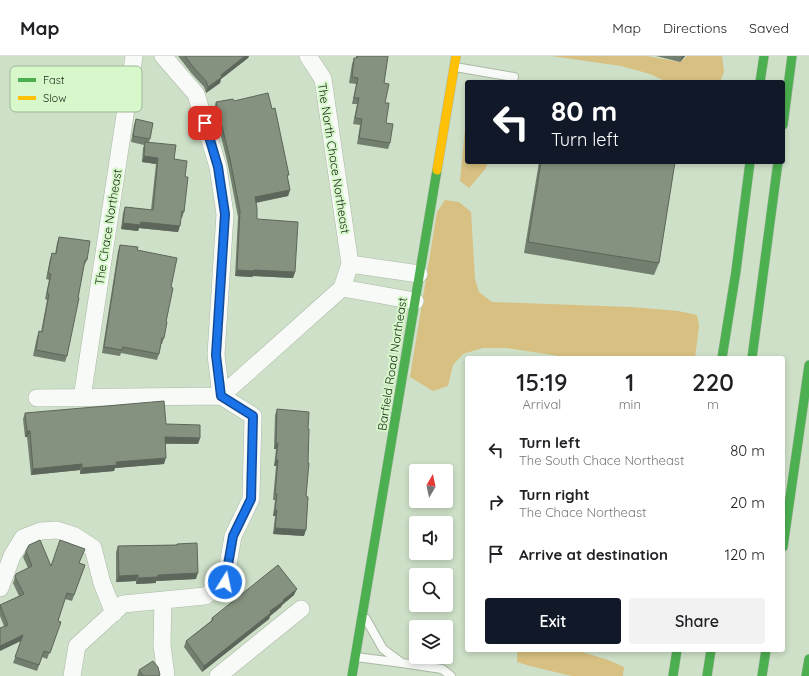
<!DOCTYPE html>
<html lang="en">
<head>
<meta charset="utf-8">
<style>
  body { margin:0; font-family:Quicksand,sans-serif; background:#f2f2f2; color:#202124; height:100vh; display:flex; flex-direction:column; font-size:15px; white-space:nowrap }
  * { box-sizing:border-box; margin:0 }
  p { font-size:13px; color:#757577 }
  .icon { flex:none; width:22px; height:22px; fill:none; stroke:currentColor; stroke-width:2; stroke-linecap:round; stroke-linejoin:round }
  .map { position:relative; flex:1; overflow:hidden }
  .drawer { position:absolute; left:465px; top:300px; width:320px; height:296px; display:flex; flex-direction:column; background:#fff; border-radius:4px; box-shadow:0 2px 6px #0003 }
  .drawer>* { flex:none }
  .banner { position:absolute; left:465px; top:24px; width:320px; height:84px; border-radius:4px; box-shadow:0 2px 6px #0003; background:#111827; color:#fff; overflow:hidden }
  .needle { width:26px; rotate:9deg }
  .buttons { position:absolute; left:409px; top:408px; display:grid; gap:8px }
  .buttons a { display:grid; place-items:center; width:44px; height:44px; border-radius:4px; background:#fff; box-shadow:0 2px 6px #0003; font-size:20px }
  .pin { position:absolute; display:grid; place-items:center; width:34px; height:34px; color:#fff; margin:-17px; border-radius:8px; box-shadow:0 2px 6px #0006 }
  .me { position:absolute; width:44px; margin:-22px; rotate:10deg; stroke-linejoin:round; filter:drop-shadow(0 0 3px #0008) }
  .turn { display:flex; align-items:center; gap:14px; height:84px; padding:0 20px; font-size:18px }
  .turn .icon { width:52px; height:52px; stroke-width:2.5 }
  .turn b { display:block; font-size:28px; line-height:34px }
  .eta { display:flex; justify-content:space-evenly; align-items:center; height:68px; text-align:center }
  .eta b { font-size:24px; font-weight:600; line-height:28px }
  .action { display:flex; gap:8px; margin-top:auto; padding:8px 20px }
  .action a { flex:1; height:46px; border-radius:4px; background:#111827; color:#fff; font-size:16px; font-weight:600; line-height:46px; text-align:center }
  .action a+a { background:#f2f2f2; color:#202124 }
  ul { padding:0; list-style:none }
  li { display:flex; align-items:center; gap:12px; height:52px; padding:0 20px }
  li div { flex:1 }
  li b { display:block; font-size:15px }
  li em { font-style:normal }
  header { display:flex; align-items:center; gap:24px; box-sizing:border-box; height:56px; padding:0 20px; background:#fff; border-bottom:1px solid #e0e0e0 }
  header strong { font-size:19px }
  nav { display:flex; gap:22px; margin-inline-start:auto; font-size:14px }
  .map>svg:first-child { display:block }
</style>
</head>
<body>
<header>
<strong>Map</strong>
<nav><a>Map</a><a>Directions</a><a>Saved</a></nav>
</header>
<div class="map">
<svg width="809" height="620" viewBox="0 0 809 620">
  <rect width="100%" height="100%" fill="#cee0c8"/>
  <path fill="#d7c081" d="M551 0H647L680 6 687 0H722L724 16 720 26H667L650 18 621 10Z
    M467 51V106H488L486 112 469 132 460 125Z
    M445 144 459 146 471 156 475 223 479 236 492 246 632 251 678 255 697 259 699 270 695 302H572L507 292H483L463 298 453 309 448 330 433 335 410 321 437 156Z
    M519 594H576L608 604 624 611 623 620H572L530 610 517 606V598Z"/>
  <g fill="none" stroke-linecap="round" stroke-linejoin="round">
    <defs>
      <path id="lane" d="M455 11 514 21
        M366 563 383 593 402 607 442 613 451 620
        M356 601 402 607"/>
      <path id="street" d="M350 208 419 218
        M342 232 415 245
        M37 342 221 340 342 232 350 208 323 23 308 0
        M82 342 134 0
        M0 532 12 500 23 482 41 475 57 474 73 479 93 492 102 527 114 557
        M163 544 162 589 166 620
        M72 620 77 590 123 548 205 540 225 526 233 480 251 443 253 360 221 340 216 299 225 158 218 111 196 38 163 0
        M218 620 301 553"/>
      <path id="fast" d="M760 26 764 0
        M783 69 792 0
        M722 302 736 215 750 106
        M752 302 778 106
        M783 491 809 309
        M352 620 437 114
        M673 620 677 594
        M707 620 711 594
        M762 620 766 594
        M806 620 809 603"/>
      <path id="slow" d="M437 114 456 0"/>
    </defs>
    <use href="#lane" stroke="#aab8a5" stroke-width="10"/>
    <use href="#street" stroke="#aab8a5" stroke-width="18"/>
    <use href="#fast" stroke="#aab8a5" stroke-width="10"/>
    <use href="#slow" stroke="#aab8a5" stroke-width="10"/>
    <use href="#lane" stroke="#f8faf7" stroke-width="8"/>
    <use href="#street" stroke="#f8faf7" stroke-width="17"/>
    <use href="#fast" stroke="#4caf50" stroke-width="9"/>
    <use href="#slow" stroke="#ffc107" stroke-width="9"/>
  </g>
  <path fill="#727e6e" d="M178 0H249L248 2 221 23 220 27 206 37 204 31 192 18Z
    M356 0H388L384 27 386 67 390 87 388 93 357 88 360 69 353 68 357 48H352L356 28 349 27 352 8 354 2H356Z
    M656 0H685L680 6Z
    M234 45 288 123 290 134 288 140 256 147 257 163 295 216 293 222 253 220 252 221 235 220 238 161 228 109 214 52 216 46Z
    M136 63 150 83 149 86 174 103 185 121 184 156 182 162H181L178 176 139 172 138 175 121 173 123 157 125 151 151 154 156 108 142 106 143 92 144 89 131 86 134 69Z
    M539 106H675L659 207 654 219 524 197Z
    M59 181 87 204 84 210 67 300 65 306 33 300 37 281 39 275 41 276 47 244 45 243 49 224 46 223 50 203 52 197 55 198 57 187Z
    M120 189 137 194 171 231 166 266 164 282 162 288H161L159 298 157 304 121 297 120 300 102 297 118 195Z
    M277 353 308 373 306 440 304 480 273 478 275 460H273L275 444H273L276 410H274L276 393H274L275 359Z
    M25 357 166 368 200 382 198 388H165L164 408 115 412 114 415 80 418V414L31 419 27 381H25L23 363Z
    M177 488 196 523 156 525V527L136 528V525L116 526V496L118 490 176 489Z
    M26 495 51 510 79 507 85 509 72 545 65 543 58 565 61 566 47 603 42 601 37 615 13 607 21 585 4 570 0 560V549L19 540 13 527 16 518 28 512 23 501Z
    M294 539 282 549 281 551 270 560 269 563 202 616 184 591 186 585 211 565 212 562Z
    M139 614 160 619 159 620H137Z"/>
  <path fill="#5d665a" d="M245 0H249L248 2 221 23 220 27 206 37 208 31 221 19Z
    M682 0H685L680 6Z
    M144 100 158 102 156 108 142 106Z
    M290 134 288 140 253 147 255 141Z
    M141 166 180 170 178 176 139 172 138 175 121 173 123 167Z
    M237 214H254L295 216 293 222 253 220 252 221 235 220Z
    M27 375H30L27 381H25Z
    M165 381 200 382 198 388 162 387Z
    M276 387H278L276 393H274Z
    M166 402 164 408 115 412 114 415 80 418 82 412 116 406Z
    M276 404H278L276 410H274Z
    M82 408 80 414 31 419 33 413Z
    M275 454H277L275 460H273Z
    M275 472 306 474 304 480 273 478Z
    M198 517 196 523 156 525V527L136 528 138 522 158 519Z
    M138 519 136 525 116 526 119 520Z
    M297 533 294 539 282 549 281 551 270 560 269 563 202 616 204 610 270 555 283 544Z
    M23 579 21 585 0 595V590Z"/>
  <path fill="#859280" stroke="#5d665a" d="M185 0H245L221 19 222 21 208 31 206 25 194 12Z
    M358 0H388L384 27 389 28 385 47H389L386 67 393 68 390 87 359 82 362 63 355 62 359 42H354L358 22 352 21 354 2H357Z
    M268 37 272 53 275 52 289 119H287L290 134 255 141 257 152V163L298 166 295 216 254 214V215L237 214 240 155 230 103 216 46 233 43 234 45Z
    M136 63 153 67 150 83 133 80Z
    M145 86 176 89 174 103 187 105 185 121H188L184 156 182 155 180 170 141 166 140 169 123 167 125 151 153 154 158 102 144 100Z
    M541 106H675L659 207 528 186Z
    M59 181 90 185 87 204H85L78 242H79L67 300 36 294 39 275 42 276 49 238 47 237 51 218 48 217 52 197 56 198Z
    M120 189 138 191 137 194 177 202 171 231 173 232 166 266H167L164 282H162L159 298 123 291 122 294 104 291Z
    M164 345 166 368 200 369V382L165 381 166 402 116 406 117 409 82 412V408L33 413 30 375H27L25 357Z
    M277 353 309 356 308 373H309L308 407H309L306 440 308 441 306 474 275 472 277 454H275L277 438H275L278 404H276L278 387H276Z
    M40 484 51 510 60 484 85 493 79 507 85 509 74 539 67 537 58 565 61 566 50 597 44 595 39 609 15 601 23 579 0 590V572L8 569 0 549 24 538 15 521 16 518 32 510 26 495 29 489Z
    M197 487 198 517 158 519V521L138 522V519L119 520 118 490 177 489V488Z
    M278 509 297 533 283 544 284 545 270 555 271 557 204 610 186 585 213 564 212 562Z
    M153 605 158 611 160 619 158 620H143L139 614Z"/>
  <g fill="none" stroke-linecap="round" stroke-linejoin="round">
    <defs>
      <path id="route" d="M205 67 218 111 225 158 216 299 221 340 253 360 251 443 233 480 225 526"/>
    </defs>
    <use href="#route" stroke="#114b97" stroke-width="10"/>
    <use href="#route" stroke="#1a73e8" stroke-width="7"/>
  </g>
  <g text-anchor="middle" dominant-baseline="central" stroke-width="4" stroke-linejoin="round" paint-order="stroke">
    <g font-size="12" fill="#182414" stroke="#d6f8cb">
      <text transform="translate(334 102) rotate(81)">The North Chace Northeast</text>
      <text transform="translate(108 171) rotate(-81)">The Chace Northeast</text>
      <text transform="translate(392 308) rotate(-81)">Barfield Road Northeast</text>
    </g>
  </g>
  <rect x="10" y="10" width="132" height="46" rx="6" fill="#d6f8cb" stroke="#9db894" stroke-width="1"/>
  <rect x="18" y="22" width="18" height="4" fill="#4caf50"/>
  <rect x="18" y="40" width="18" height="4" fill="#ffc107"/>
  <g font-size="11" fill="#182414">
    <text x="43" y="28">Fast</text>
    <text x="43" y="46">Slow</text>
  </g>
</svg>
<div class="buttons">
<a><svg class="needle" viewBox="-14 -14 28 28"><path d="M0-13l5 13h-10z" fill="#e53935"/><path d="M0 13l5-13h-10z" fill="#757577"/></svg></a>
<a><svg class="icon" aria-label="sound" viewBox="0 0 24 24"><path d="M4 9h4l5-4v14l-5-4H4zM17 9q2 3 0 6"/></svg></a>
<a><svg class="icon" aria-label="search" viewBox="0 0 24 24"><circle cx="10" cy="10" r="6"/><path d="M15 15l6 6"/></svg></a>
<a><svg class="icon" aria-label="layers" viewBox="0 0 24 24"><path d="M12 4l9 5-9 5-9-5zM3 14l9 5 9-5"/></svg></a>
</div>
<div class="pin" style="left:205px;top:67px;background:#d93025"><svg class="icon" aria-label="arrive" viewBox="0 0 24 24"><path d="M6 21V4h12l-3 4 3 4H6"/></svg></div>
<svg class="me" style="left:225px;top:526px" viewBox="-20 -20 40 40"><circle r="17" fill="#1a73e8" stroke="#fff" stroke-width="3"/><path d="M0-11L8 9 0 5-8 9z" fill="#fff"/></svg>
<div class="banner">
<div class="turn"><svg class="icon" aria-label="left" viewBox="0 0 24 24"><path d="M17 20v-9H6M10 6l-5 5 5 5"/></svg><div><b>80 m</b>Turn left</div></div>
</div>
<section class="drawer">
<div class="eta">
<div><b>15:19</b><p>Arrival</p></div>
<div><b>1</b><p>min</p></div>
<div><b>220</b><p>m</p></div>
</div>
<ul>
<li><svg class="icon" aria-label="left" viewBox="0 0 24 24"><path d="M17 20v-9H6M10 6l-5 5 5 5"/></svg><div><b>Turn left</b><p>The South Chace Northeast</p></div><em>80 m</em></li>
<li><svg class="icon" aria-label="right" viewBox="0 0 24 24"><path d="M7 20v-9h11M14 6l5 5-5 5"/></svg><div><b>Turn right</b><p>The Chace Northeast</p></div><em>20 m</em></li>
<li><svg class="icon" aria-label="arrive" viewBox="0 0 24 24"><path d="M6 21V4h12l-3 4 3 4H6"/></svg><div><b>Arrive at destination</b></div><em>120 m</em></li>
</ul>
<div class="action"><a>Exit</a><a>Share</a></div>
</section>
</div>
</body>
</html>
